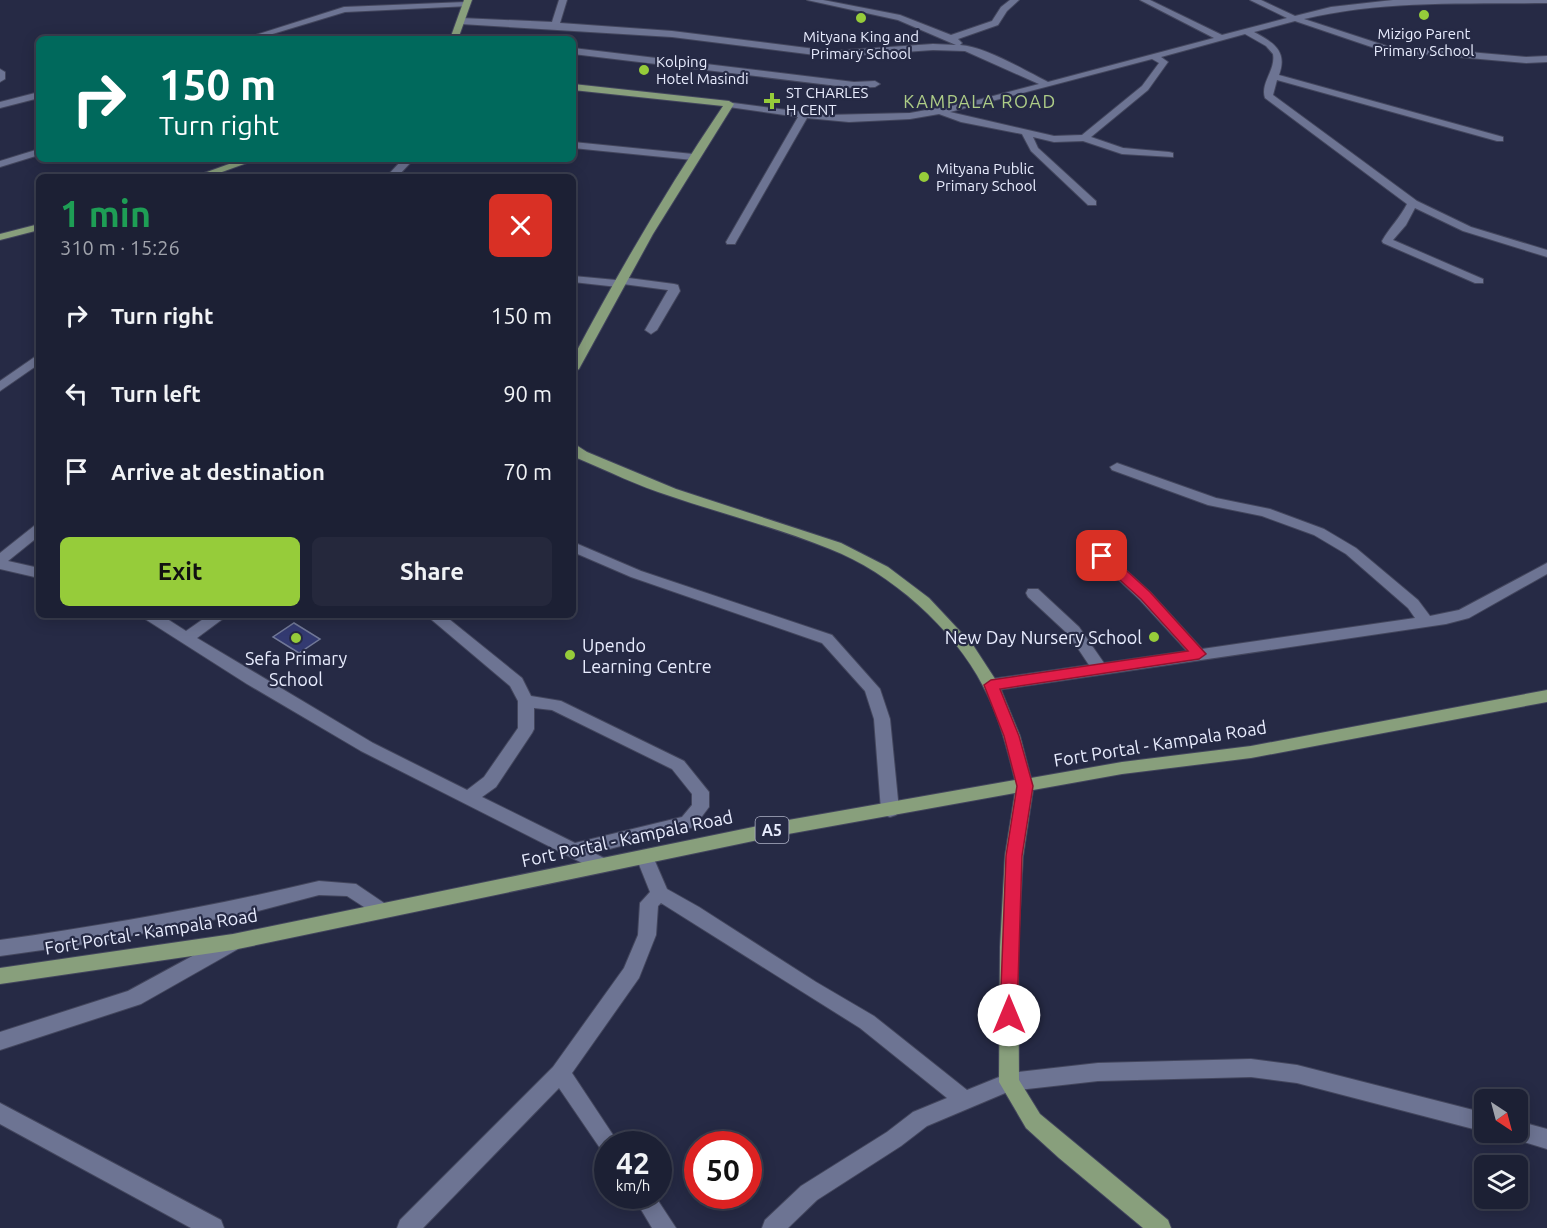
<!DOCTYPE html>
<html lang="en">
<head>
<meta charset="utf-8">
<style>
  body { margin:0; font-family:Ubuntu,sans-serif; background:#25283c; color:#f1f3f6; height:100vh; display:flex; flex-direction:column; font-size:22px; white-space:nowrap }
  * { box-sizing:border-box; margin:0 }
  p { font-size:20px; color:#a0a3ac }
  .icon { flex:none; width:33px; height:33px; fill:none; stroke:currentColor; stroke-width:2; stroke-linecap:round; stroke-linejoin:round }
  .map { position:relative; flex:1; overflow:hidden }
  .drawer { position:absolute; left:36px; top:174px; width:540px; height:444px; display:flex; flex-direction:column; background:#1c2034; border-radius:9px; box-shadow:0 3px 15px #0003,0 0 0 2px #3a3e4f }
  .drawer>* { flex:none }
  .guide { position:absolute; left:36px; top:36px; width:540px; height:126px; border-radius:9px; box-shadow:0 3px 15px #0003,0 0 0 2px #3a3e4f; background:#00695c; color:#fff; overflow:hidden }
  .needle { width:39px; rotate:144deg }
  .buttons { position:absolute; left:1474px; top:1089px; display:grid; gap:12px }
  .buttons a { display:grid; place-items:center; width:54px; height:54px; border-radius:9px; background:#1c2034; box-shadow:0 3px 15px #0003,0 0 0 2px #3a3e4f; font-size:30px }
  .speed { position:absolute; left:594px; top:1131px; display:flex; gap:12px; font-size:30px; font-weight:700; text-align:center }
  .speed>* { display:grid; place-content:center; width:78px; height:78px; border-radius:50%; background:#1c2034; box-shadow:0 3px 15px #0003,0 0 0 2px #3a3e4f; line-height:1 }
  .speed small { font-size:15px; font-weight:400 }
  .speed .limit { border:9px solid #d22; background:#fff; color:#111 }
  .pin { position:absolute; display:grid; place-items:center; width:51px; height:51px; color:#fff; margin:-26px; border-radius:12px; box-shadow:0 3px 9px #0006 }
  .me { position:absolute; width:66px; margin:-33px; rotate:0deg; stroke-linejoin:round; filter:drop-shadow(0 0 4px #0008) }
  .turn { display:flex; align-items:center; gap:21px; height:126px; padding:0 24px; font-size:27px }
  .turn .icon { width:78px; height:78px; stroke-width:2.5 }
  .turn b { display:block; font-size:42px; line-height:51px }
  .round { display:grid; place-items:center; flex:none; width:63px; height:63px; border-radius:9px; background:#25283c }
  .headline { display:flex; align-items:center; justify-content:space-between; height:102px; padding:0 24px }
  h1 { font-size:36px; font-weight:700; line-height:45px; color:#1e9e55 }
  .cta { display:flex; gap:12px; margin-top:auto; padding:12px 24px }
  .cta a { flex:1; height:69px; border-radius:9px; background:#96cc3a; color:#111; font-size:24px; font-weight:700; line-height:69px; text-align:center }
  .cta a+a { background:#25283c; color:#f1f3f6 }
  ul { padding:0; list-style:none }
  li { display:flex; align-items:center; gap:18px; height:78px; padding:0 24px }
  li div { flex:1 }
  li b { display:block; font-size:22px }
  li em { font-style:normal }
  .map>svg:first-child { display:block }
</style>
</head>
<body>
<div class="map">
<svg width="1547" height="1228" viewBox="0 0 1547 1228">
  <rect width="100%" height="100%" fill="#262a45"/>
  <path fill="#333a71" stroke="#717897" stroke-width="1.5" d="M294 623 320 639 299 653 273 637Z"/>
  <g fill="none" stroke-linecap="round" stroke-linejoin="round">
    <defs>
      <path id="minor" d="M559 0H567L560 23 672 31 831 51 933 44 956 45 898 20 807 0H823L900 15 951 35 992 21 1001 7 1010 0H1019L1007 11 998 25 958 39 962 43 960 45C984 46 1026 71 1048 82L1214 38 1140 0H1150L1222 35 1287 18 1250 0H1261L1295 16 1331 7 1393 0H1547V3C1466 4 1382 0 1304 19L1402 51 1423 48 1526 57 1547 56V62L1526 63 1423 54 1401 57 1295 21 1254 32C1273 42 1288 51 1279 75L1503 137V141H1497L1277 80 1273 95 1417 201 1471 227 1547 250V257L1463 231 1415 208 1406 225 1393 240 1483 279V283H1475L1383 243 1382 241C1389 228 1400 218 1407 204L1265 98C1260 83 1276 70 1273 54L1266 46 1245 34 1161 57 1168 62 1148 90 1091 137 1123 148 1169 152 1173 153V157L1122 154 1083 141 1054 142 1033 137 1038 148 1096 201V205H1088L1031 151 1022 134 961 122 939 114 910 119 849 122 807 118 736 242 735 244H727L726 242 798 117 729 107 724 104 726 102 826 115 910 113 970 102 1039 84 965 51 933 50 831 57 672 37 461 24 457 21 461 18 552 22ZM1152 59 1159 63 1142 86 1082 135 1054 136 950 112Z
        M466 2H469V6L345 12 256 39H243L344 7Z
        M573 48 854 82 875 81 880 84 875 87 854 88 573 54Z
        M0 69 5 72V79L0 82Z
        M39 92V98L0 108V102Z
        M573 142 693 154 698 157 693 160 573 148Z
        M39 149V155L0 167V161Z
        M403 159H414L397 177H386Z
        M573 276 616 280 621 277 674 284 678 285 680 291 657 330 651 334 645 330 668 290 623 284 618 287 573 282Z
        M39 354V364L0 391V381Z
        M1117 463 1216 498 1270 509 1324 529 1356 548 1418 600 1430 616 1459 610 1547 563V574L1469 618 1446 624 991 691 985 689 983 685 985 681 991 679 1089 665 1069 635 1028 597 1026 593 1028 589H1038L1079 627 1104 663 1187 651 1140 600 1083 546 1081 543 1083 540H1093L1150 592 1202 649 1415 618 1408 608 1346 554 1314 535 1262 516 1208 505 1112 470 1110 467Z
        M39 525V536L8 561 39 568V578L0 569V553L34 526Z
        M573 542 641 571 832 635 880 689 890 719 899 810 896 815 890 817 884 815 881 810 874 719 865 691 822 643 631 577 573 552Z
        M142 615H161L186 631 209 615H228L197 638 373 743 467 790 484 777 518 728V701L510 686 426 615H444L522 678 531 696 561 701 684 761 709 792V807L694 827 594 853 608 860 611 865 608 870 602 872 596 870 361 751 247 684 145 619ZM534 708 552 710 672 769 692 794V805L682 817 575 843 482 797 496 787 532 733 534 729Z
        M645 850 651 852 667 889 699 907 816 982 874 1016 967 1090 1009 1073 1098 1063 1251 1059 1297 1065 1485 1113V1132L1297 1083 1251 1077 1098 1081 1010 1091 927 1126 901 1146 817 1200 788 1228H762L765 1220 801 1186 887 1132 913 1112 947 1098 860 1028 661 903 658 906 656 935 639 978 572 1073 619 1144H608V1153L602 1151 559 1088 423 1228H397L400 1220 553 1067 624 968 638 935 640 903 650 892 636 857 639 852Z
        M319 881 356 884 387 905 390 910 387 915 381 918 347 896 319 895 258 911 99 942 0 956V940C107 925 214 906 319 881Z
        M231 935 238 937 240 943 238 949 141 1004 0 1050V1032L128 991Z
        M0 1103 221 1220 224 1228H191L0 1124Z
        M1518 1121 1547 1129V1149L1511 1138 1508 1132H1518Z
        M633 1196H655L676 1228H652Z"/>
      <path id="major" d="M464 0H472L458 39H450Z
        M573 84 729 101 734 104 653 234 579 369 573 373V358C619 271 668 187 723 106L573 90Z
        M243 159H258L208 177H193Z
        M39 224V230L0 240V234Z
        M573 443 587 452 676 489 841 543 888 567 929 598 973 645 999 685 1020 736 1031 778 1122 762 1251 746 1547 690V702L1251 758 1122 774 1033 790 1023 856 1018 947 1019 1080 1040 1114 1168 1220 1171 1228H1143L1059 1158 1026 1128 999 1082 1000 947 1005 856 1015 793 777 836 233 950 0 984V968L233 934 777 822 1015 780C1007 748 999 715 983 686 954 629 890 572 830 549 778 528 723 514 670 496 638 486 608 471 577 458L573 454Z"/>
    </defs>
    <use href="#minor" stroke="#43465d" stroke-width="2"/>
    <use href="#major" stroke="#43465d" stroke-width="2"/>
    <use href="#minor" fill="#6d7493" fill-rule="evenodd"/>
    <use href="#major" fill="#889f7c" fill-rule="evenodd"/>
  </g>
  <path fill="#e11d48" stroke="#92132f" stroke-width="1.5" d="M1102 552 1107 553 1150 592 1206 654 1199 659 1000 689 1019 736 1033 786 1022 856 1017 1015 1015 1020 1009 1023 1002 1020 1000 1015 1006 856 1017 786 1004 736 984 685 991 680 1188 651 1141 599 1098 560 1096 556 1098 553Z"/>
  <g fill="#96cc3a" stroke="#262a45" stroke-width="2">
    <circle cx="1424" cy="15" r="6"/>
    <circle cx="861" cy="18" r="6"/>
    <circle cx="644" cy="70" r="6"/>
    <path d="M769 92h6v6h6v6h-6v6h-6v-6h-6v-6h6z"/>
    <circle cx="924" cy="177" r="6"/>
    <circle cx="1154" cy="637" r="6"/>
    <circle cx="296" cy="638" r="6"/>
    <circle cx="570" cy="655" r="6"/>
  </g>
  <g text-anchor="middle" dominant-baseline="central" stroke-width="4.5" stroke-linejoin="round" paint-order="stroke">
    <g font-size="15" fill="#e8ecfe" stroke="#262a45" text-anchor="start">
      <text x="1424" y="33" text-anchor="middle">Mizigo Parent<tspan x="1424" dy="17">Primary School</tspan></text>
      <text x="861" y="36" text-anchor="middle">Mityana King and<tspan x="861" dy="17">Primary School</tspan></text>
      <text x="656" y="61">Kolping<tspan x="656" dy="17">Hotel Masindi</tspan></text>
      <text x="786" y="92">ST CHARLES<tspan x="786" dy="17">H CENT</tspan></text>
      <text x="936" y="168">Mityana Public<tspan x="936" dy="17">Primary School</tspan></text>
    </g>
    <rect fill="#262a45" stroke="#aeb2c6" stroke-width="1.5" x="755.5" y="817" width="33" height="26" rx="4.5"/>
    <g font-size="16" font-weight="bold" fill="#e8ecfe">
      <text x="772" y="830">A5</text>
    </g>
    <g font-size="18" letter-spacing="1.5" fill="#aecd87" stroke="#262a45">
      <text x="980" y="101">KAMPALA ROAD</text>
    </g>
    <g font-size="18" fill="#e8ecfe" stroke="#262a45" text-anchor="end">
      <text x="1142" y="637">New Day Nursery School</text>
      <text x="582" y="645" text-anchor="start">Upendo<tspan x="582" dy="21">Learning Centre</tspan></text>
      <text x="296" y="658" text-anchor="middle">Sefa Primary<tspan x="296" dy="21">School</tspan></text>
    </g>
    <g font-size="18" fill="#e8ecfe" stroke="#262a45">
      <text transform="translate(1160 743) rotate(-9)">Fort Portal - Kampala Road</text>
      <text transform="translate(627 838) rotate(-12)">Fort Portal - Kampala Road</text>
      <text transform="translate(151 931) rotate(-9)">Fort Portal - Kampala Road</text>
    </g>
  </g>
</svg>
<div class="buttons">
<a><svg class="needle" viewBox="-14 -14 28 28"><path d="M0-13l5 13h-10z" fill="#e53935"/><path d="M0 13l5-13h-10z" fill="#a0a3ac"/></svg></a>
<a><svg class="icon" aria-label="layers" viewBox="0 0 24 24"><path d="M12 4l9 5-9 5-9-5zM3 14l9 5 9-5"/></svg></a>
</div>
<div class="speed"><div>42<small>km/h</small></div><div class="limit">50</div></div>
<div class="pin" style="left:1102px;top:556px;background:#d93025"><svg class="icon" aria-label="arrive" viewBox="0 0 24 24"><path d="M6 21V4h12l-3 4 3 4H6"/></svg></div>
<svg class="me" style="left:1009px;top:1015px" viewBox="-20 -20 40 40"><circle r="19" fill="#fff"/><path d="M0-13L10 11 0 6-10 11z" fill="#e11d48"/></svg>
<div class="guide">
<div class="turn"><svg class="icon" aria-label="right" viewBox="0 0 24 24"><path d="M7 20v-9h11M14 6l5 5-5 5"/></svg><div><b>150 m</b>Turn right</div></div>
</div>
<section class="drawer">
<div class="headline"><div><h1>1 min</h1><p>310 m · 15:26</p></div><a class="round" style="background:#d93025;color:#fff"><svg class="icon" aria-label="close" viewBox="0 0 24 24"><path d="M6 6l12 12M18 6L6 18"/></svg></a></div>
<ul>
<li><svg class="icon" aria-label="right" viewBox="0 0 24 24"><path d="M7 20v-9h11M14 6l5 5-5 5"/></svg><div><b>Turn right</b></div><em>150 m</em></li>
<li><svg class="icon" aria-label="left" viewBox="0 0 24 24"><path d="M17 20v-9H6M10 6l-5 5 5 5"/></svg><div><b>Turn left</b></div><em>90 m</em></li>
<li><svg class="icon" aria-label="arrive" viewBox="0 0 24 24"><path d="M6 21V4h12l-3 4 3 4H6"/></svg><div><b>Arrive at destination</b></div><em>70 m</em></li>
</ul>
<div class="cta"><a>Exit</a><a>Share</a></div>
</section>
</div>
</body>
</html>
